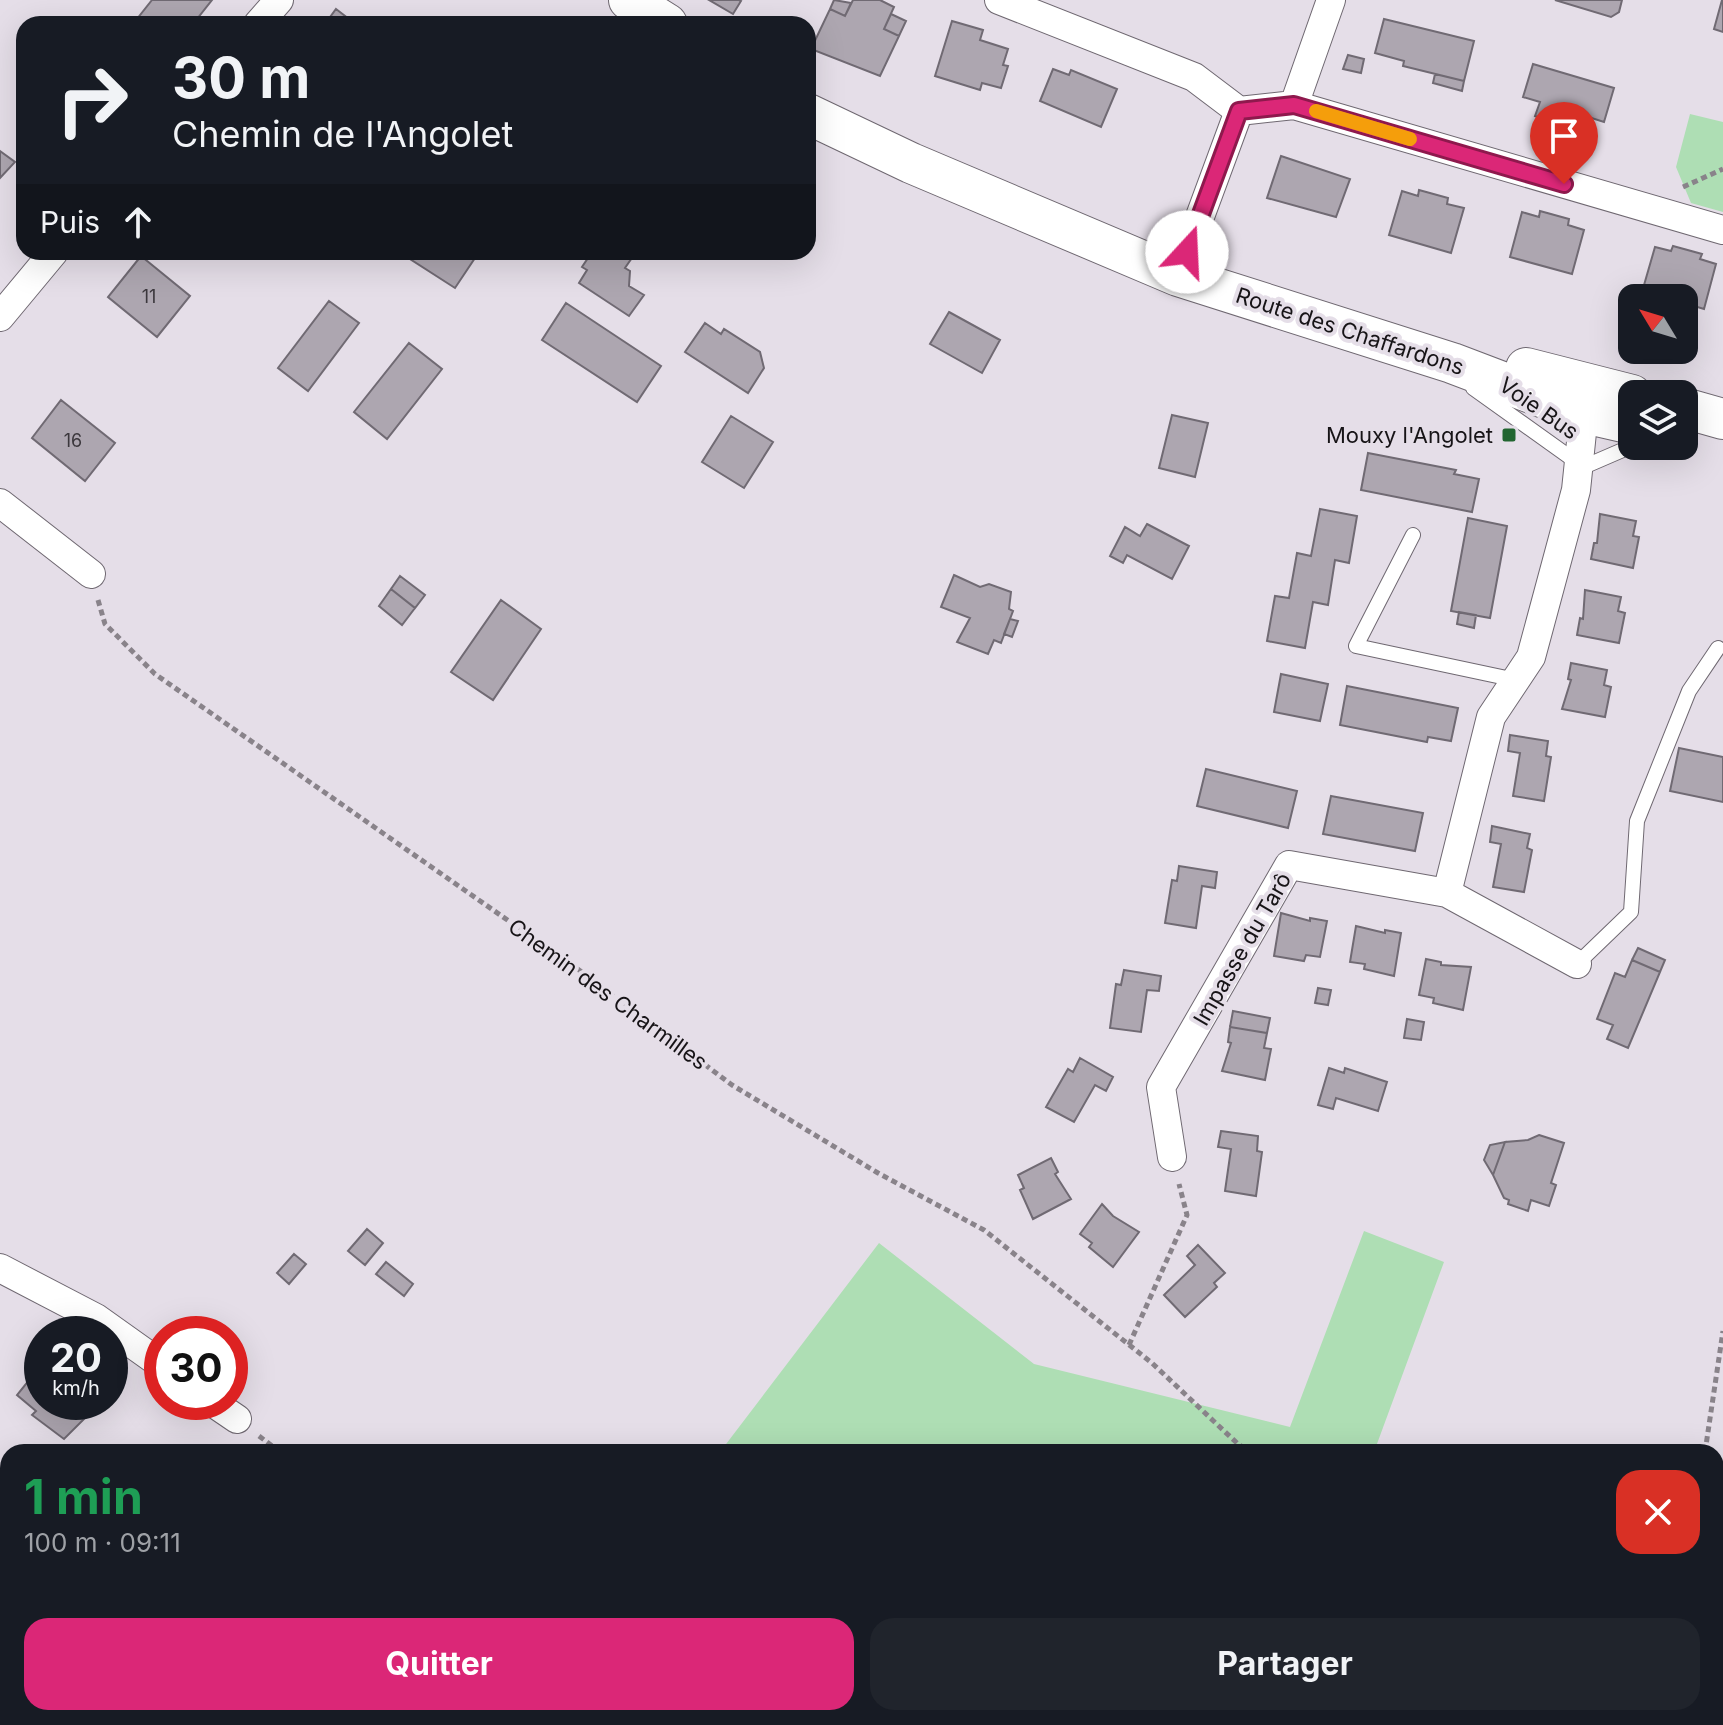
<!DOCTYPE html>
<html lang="fr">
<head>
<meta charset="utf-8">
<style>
  body { margin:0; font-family:Inter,sans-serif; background:#20242c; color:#f1f3f6; height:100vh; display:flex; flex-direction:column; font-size:30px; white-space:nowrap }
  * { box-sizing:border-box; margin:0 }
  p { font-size:26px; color:#9ea1a6 }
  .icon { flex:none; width:44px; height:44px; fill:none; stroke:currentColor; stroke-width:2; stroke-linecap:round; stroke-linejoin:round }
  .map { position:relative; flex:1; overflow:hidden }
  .sheet { position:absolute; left:0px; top:1444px; width:1724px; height:282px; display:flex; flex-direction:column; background:#171b24; border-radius:24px 24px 0 0; box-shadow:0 8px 32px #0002 }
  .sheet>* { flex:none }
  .guide { position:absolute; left:16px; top:16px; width:800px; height:244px; border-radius:24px; box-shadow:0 8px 32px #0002; background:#171b24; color:#f1f3f6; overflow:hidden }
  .needle { width:52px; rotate:308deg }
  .fabs { position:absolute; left:1618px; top:284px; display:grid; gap:16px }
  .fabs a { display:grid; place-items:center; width:80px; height:80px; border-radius:16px; background:#171b24; box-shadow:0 8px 32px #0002; font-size:40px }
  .speed { position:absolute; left:24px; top:1316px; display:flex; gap:16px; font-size:40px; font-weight:700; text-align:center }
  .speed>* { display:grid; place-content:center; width:104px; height:104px; border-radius:50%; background:#171b24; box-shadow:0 8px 32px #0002; line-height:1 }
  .speed small { font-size:20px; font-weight:400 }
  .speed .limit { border:12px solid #d22; background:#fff; color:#111 }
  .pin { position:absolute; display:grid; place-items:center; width:68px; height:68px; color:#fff; margin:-82px -34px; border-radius:50% 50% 50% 0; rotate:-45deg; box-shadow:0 0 8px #0007 }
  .pin .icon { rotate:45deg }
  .me { position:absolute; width:88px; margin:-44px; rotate:20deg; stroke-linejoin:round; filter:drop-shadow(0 0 6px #0008) }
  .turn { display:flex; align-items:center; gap:28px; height:168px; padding:0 24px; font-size:36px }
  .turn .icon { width:104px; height:104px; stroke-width:2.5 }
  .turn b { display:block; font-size:56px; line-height:68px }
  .then { display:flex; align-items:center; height:76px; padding:0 24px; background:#0003; gap:16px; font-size:30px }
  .round { display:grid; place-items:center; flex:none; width:84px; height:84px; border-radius:24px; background:#20242c }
  .overview { display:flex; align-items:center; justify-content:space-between; height:136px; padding:0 24px }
  h1 { font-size:48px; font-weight:700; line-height:60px; color:#1e9e55 }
  .action { display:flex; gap:16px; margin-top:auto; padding:16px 24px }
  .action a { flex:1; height:92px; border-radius:24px; background:#db2777; color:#fff; font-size:32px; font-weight:700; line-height:92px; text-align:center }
  .action a+a { background:#20242c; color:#f1f3f6 }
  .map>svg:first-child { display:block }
</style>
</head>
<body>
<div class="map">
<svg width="1723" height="1725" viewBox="0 0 1723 1725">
  <rect width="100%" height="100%" fill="#e5dee8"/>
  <path fill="#aedeb4" d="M1690 114 1723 122V212L1691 203 1676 167Z
    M1364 1231 1444 1262 1374 1452H720L879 1243 1034 1364 1290 1427Z
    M0 1641 8 1648V1718H89L98 1725H0Z
    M300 1718H641L649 1725H309Z
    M835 1718H1369L1366 1725H843Z"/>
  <path fill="#ada6b0" stroke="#706a73" stroke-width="2" d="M152 0H212L193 24H133Z
    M709 0H739L741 1 733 14Z
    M834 0 851 3 845 16 830 9Z
    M853 0H880L894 7 884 29 899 36 880 76 811 49 830 9 845 16Z
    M1555 0H1622L1619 12 1611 17Z
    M1722 0H1723V32L1714 29Z
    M336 9 349 19 346 24H325Z
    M891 14 906 21 899 36 884 29Z
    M1384 19 1474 41 1464 81 1403 66 1404 61 1375 53Z
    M952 21 983 30 980 40 1008 49 1003 65 1008 66 1001 88 982 83 980 90 935 76Z
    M1348 55 1364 59 1361 73 1343 69Z
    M1533 64 1614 88 1604 122 1573 112 1569 127 1535 116 1540 102 1523 97Z
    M1053 69 1069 75 1071 70 1117 89 1101 127 1040 101Z
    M1435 74 1464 81 1462 91 1433 83Z
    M0 151 15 162 0 178Z
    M1281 156 1350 179 1336 217 1267 198Z
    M1419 190 1448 198 1447 204 1464 208 1451 253 1389 235 1402 191 1418 196Z
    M1540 211 1569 219 1568 225 1584 230 1572 274 1510 257 1522 212 1539 217Z
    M1673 246 1702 254 1700 259 1716 264 1704 309 1684 303V298H1664L1642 292 1655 247 1671 251Z
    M399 252H479L455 288Z
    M592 252H636L625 268 630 271 629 286 644 295 629 316 579 283 587 270 582 267Z
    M141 256 190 296 157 337 108 297Z
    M329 301 359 323 308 391 278 368Z
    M566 303 661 366 637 402 542 340Z
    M949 312 1000 340 982 373 930 344Z
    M705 323 721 334 724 329 760 352 764 368 748 393 685 352Z
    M409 343 442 369 387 439 354 412Z
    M61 400 115 443 85 481 32 438Z
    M1172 415 1208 423 1195 477 1159 468Z
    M731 416 773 442 744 488 702 462Z
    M1368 453 1456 470 1454 474 1479 479 1472 512 1361 490Z
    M1320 509 1357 516 1349 563 1335 560 1328 605 1313 602 1305 648 1267 641 1275 596 1289 598 1297 553 1311 556Z
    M1600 514 1636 521 1633 536 1639 537 1633 568 1591 559 1594 543H1597Z
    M1468 518 1507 526 1490 618 1451 611Z
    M1147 524 1189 546 1172 579 1127 555 1123 563 1110 556 1125 527 1140 536Z
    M954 575 980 587 989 584 1011 592 1009 609 1013 611 1001 643 994 640 988 654 957 642 970 618 941 607Z
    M400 576 425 595 415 608 391 589Z
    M391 589 415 608 402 625 379 606Z
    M1585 590 1621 597 1618 611 1625 613 1619 643 1577 635 1580 618 1583 619Z
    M501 600 541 629 493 700 451 672Z
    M1459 612 1476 615 1474 628 1457 624Z
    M1010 619 1018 621 1012 637 1004 634Z
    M1571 663 1607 670 1604 685 1611 687 1605 717 1562 709 1571 680 1568 679Z
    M1281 674 1328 684 1320 721 1274 712Z
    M1347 686 1458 708 1451 741 1428 737 1427 742 1340 725Z
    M1510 735 1548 741 1546 756 1551 757 1544 801 1513 796 1520 753 1508 751Z
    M1679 748 1723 757V802L1670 791Z
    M1206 769 1297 791 1288 828 1197 806Z
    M1331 796 1423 813 1415 851 1323 834Z
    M1492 826 1530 834 1527 848 1532 850 1524 892 1493 887 1501 844 1490 842Z
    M1179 866 1217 872 1215 888 1202 886 1196 928 1165 923 1172 880 1177 881Z
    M1281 913 1310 921V918L1327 921 1320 957 1306 955 1304 961 1274 956Z
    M1356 926 1385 933V930L1401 933 1394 976 1364 969 1365 964 1350 962Z
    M1638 948 1665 960 1660 972 1632 960Z
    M1426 959 1441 962V965L1471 967 1463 1010 1433 1003 1434 998 1419 995Z
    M1632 960 1660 972 1628 1048 1607 1039 1613 1025 1597 1019 1615 973 1625 977Z
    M1124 970 1161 976 1159 991 1147 990 1141 1032 1110 1028 1116 984 1121 985Z
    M1318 988 1331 990 1328 1005 1315 1003Z
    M1233 1011 1270 1018 1267 1033 1230 1027Z
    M1407 1019 1424 1022 1421 1040 1404 1038Z
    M1230 1027 1267 1033 1264 1048 1271 1049 1265 1080 1222 1071 1231 1043 1228 1042Z
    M1080 1058 1113 1077 1106 1091 1095 1085 1074 1122 1046 1107 1068 1069 1073 1072Z
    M1329 1068 1344 1073 1345 1068 1387 1082 1378 1111 1336 1098 1333 1109 1318 1105Z
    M1221 1131 1258 1136 1257 1151 1262 1152 1256 1196 1225 1191 1231 1149 1218 1147Z
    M1539 1135 1564 1143 1551 1183 1556 1185 1549 1206 1531 1200 1528 1211 1508 1204 1509 1200 1504 1198 1493 1175 1505 1142 1528 1140Z
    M1505 1142 1493 1175 1484 1160 1490 1145Z
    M1051 1158 1058 1172 1055 1174 1071 1199 1033 1219 1020 1190 1024 1188 1018 1175Z
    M1102 1204 1113 1216 1139 1232 1113 1267 1089 1247 1092 1243 1080 1234Z
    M367 1229 383 1243 365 1265 348 1251Z
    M1198 1245 1225 1273 1214 1283 1217 1287 1185 1317 1164 1295 1195 1265 1187 1256Z
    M294 1254 306 1264 289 1284 277 1273Z
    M386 1262 413 1284 404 1296 376 1274Z
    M38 1369 42 1372V1402H84L93 1410 64 1439 32 1415 36 1411 17 1395Z"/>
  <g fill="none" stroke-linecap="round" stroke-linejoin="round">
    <defs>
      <path id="lane" d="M1473 388 1578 463 1588 465 1632 446
        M1413 535 1356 646 1516 680
        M1577 964 1631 912 1637 821 1689 691 1718 648"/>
      <path id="street" d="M999 0 1194 77 1239 111
        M258 24 279 0
        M1294 105 1723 230
        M1178 276 1239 111 1294 105 1331 0
        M0 317 54 252
        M0 503 91 574
        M1447 893 1577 964
        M1172 1157 1161 1087 1289 865 1447 893 1491 717 1531 657 1576 490 1584 413 1599 411
        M0 1268 96 1318 162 1365
        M212 1402 237 1419"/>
      <path id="secondary" d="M629 0 667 24
        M808 114 911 163 1178 276 1452 363 1584 413 1632 424
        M1526 368 1632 395
        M1684 408 1723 419"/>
    </defs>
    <use href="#lane" stroke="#6f6871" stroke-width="16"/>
    <use href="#street" stroke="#6f6871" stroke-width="30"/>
    <use href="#secondary" stroke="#6f6871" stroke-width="42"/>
    <path stroke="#89838a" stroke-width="5" stroke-dasharray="6 4" stroke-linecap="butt" d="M1683 187 1723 169
      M98 600 105 624 155 674 579 970 732 1085 878 1173 984 1230 1152 1363 1239 1445 1252 1452
      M1129 1345 1187 1215 1179 1184
      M259 1436 280 1452
      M1705 1452 1723 1331
      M630 1718 638 1725
      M1596 1725 1600 1718"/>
    <use href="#lane" stroke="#fff" stroke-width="14"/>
    <use href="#street" stroke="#fff" stroke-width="28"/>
    <use href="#secondary" stroke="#fff" stroke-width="40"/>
  </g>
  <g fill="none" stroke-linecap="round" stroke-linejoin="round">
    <defs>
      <path id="route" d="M1187 252 1239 111 1294 105 1564 184"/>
    </defs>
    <use href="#route" stroke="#8e194d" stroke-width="20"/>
    <use href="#route" stroke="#db2777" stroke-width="14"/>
    <path stroke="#f59e0b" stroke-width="14" d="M1316 111 1410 139"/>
  </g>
  <rect fill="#216530" stroke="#e5dee8" stroke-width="3" x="1501" y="427" width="16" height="16" rx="4"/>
  <g text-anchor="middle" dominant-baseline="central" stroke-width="8" stroke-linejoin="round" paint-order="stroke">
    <g font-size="18" fill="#3c383d">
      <text x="149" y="296">11</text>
      <text x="73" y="440">16</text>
    </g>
    <g font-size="22" fill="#171417" stroke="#e5dee8">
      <text transform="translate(1350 331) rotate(18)">Route des Chaffardons</text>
      <text transform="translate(1539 408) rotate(35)">Voie Bus</text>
      <text transform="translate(1242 949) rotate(-60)">Impasse du Tarô</text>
      <text transform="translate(608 994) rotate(36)">Chemin des Charmilles</text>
    </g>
    <g font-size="22" fill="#171417" stroke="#e5dee8" text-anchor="end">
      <text x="1493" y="435">Mouxy l'Angolet</text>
    </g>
  </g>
</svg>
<div class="fabs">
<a><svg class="needle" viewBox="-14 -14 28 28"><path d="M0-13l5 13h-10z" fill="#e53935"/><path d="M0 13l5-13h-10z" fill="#9ea1a6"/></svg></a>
<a><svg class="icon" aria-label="layers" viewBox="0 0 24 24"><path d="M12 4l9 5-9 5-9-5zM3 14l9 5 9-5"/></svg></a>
</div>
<div class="speed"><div>20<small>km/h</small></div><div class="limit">30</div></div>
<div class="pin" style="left:1564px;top:184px;background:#d93025"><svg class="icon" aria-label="arrive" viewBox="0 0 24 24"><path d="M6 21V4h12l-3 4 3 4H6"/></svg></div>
<svg class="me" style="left:1187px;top:252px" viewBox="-20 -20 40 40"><circle r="19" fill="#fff"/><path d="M0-13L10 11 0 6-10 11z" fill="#db2777"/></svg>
<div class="guide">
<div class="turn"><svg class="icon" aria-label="right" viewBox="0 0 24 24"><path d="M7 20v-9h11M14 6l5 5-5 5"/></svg><div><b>30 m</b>Chemin de l'Angolet</div></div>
<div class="then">Puis<svg class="icon" aria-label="ahead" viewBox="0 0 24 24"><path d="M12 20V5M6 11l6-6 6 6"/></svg></div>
</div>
<section class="sheet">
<div class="overview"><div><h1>1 min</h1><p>100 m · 09:11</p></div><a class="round" style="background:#d93025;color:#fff"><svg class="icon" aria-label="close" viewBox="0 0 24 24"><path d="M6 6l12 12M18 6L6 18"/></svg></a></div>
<div class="action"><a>Quitter</a><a>Partager</a></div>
</section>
</div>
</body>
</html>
